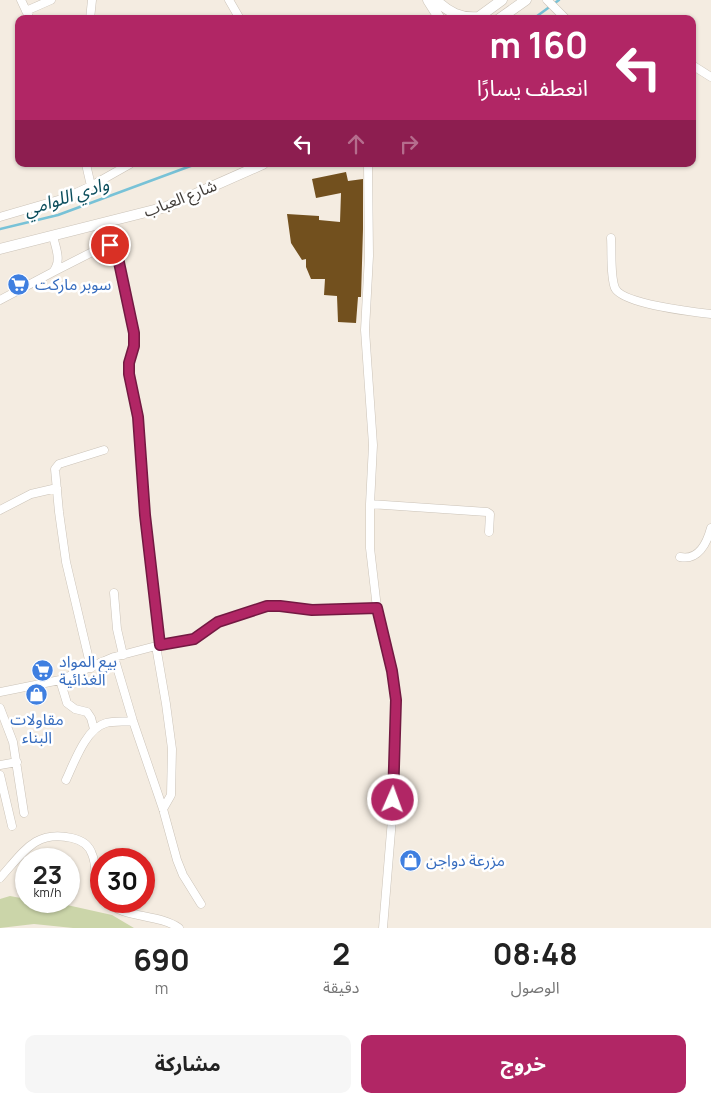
<!DOCTYPE html>
<html lang="ar">
<head>
<meta charset="utf-8">
<style>
  body { margin:0; font-family:Manrope,"Noto Sans Arabic",sans-serif; background:#f6f6f6; color:#222; direction:rtl; height:100vh; display:flex; flex-direction:column; font-size:19px; white-space:nowrap }
  * { box-sizing:border-box; margin:0 }
  p { font-size:16px; color:#767676 }
  .icon { flex:none; width:28px; height:28px; fill:none; stroke:currentColor; stroke-width:2; stroke-linecap:round; stroke-linejoin:round }
  .map { position:relative; height:928px; overflow:hidden; direction:ltr }
  .panel { display:flex; flex-direction:column; background:#fff; flex:1 }
  .panel>* { flex:none }
  .hud { position:absolute; left:15px; top:15px; width:681px; height:152px; border-radius:10px; box-shadow:0 1px 4px #0004; direction:rtl; background:#b12665; color:#fff; overflow:hidden }
  .speed { position:absolute; left:15px; top:848px; display:flex; gap:10px; font-size:25px; font-weight:700; text-align:center }
  .speed>* { display:grid; place-content:center; width:65px; height:65px; border-radius:50%; background:#fff; box-shadow:0 1px 4px #0004; line-height:1 }
  .speed small { font-size:12px; font-weight:400 }
  .speed .limit { border:8px solid #d22; background:#fff; color:#111 }
  .pin { position:absolute; display:grid; place-items:center; width:42px; height:42px; color:#fff; margin:-21px; border:2px solid #fff; border-radius:50%; box-shadow:0 1px 5px #0007 }
  .me { position:absolute; width:55px; margin:-28px; rotate:2deg; stroke-linejoin:round; filter:drop-shadow(0 0 4px #0008) }
  .turn { display:flex; align-items:center; gap:18px; height:105px; padding:0 25px; font-size:22px }
  .turn .icon { width:65px; height:65px; stroke-width:2.5 }
  .turn b { display:block; font-size:35px; line-height:42px }
  .lanes { display:flex; align-items:center; height:48px; padding:0 25px; background:#0003; justify-content:center; gap:25px; direction:ltr }
  .lanes .off { opacity:.35 }
  .eta { display:flex; justify-content:space-evenly; align-items:center; height:85px; text-align:center }
  .eta b { font-size:30px; font-weight:700; line-height:35px }
  .button { display:flex; gap:10px; margin-top:auto; padding:10px 25px }
  .button a { flex:1; height:58px; border-radius:10px; background:#b12665; color:#fff; font-size:20px; font-weight:700; line-height:58px; text-align:center }
  .button a+a { background:#f6f6f6; color:#222 }
  .map>svg:first-child { display:block }
</style>
</head>
<body>
<div class="map">
<svg width="711" height="928" viewBox="0 0 711 928">
  <rect width="100%" height="100%" fill="#f4ece1"/>
  <path fill="#cbd5a9" d="M10 896 26 899V901L58 903 112 915 134 928H73L34 924 0 928V899Z"/>
  <g fill="none" stroke-linecap="round" stroke-linejoin="round">
    <path stroke="#78c2d7" stroke-width="2.5" d="M533 19 559 0
      M0 229 58 215 196 164"/>
  </g>
  <path fill="#72501e" d="M346 172 348 181 363 179V229L361 297H358L356 323 338 322 337 296 324 295 325 279H311L306 267V259L302 260 291 243 287 214 319 216V220L340 222 341 193 316 198 312 179Z"/>
  <g fill="none" stroke-linecap="round" stroke-linejoin="round">
    <defs>
      <path id="minor" d="M21 0 30 19
        M229 0 240 19
        M547 0 566 19
        M26 11 51 0
        M90 19 92 0
        M692 65 711 77
        M86 164 91 186
        M368 164 369 256 365 330 373 445 370 504V548L377 608 392 671 396 700 392 819 383 928
        M0 217 65 198 91 186 130 164
        M611 238C612 252 610 276 615 288 622 304 693 312 711 314
        M53 272 106 245 113 246 117 253 134 333V346L129 363V374L138 417 145 515 160 645
        M0 300 53 272C62 261 56 249 53 236
        M370 504 487 512 490 514 489 532
        M0 510 31 494 57 488
        M680 557C698 561 707 543 711 528
        M114 593 117 629 123 655
        M156 646 166 704 172 749 171 795 163 809
        M114 657 133 721 163 809 177 860 183 875 201 904
        M91 668 66 562 59 512 55 469 59 464 104 450
        M60 680 67 703 75 709 87 712 91 718 94 729
        M0 692 60 680 114 657 156 646 194 639 202 635 218 622 267 607 280 606 313 610 377 608
        M0 708 13 742 24 813
        M0 765 17 762
        M0 775 12 826
        M66 780C74 763 86 728 106 723 114 721 124 722 133 721
        M0 878C23 853 35 829 72 838 81 840 89 845 92 854 98 868 93 882 101 895
        M106 901C124 919 157 913 179 928"/>
      <path id="major" d="M428 0 440 19
        M436 0C448 12 461 19 479 17
        M476 19 502 0
        M499 19 526 0
        M0 249 166 207 263 164"/>
    </defs>
    <use href="#minor" stroke="#cbc3b8" stroke-width="9"/>
    <use href="#major" stroke="#cbc3b8" stroke-width="11"/>
    <use href="#minor" stroke="#fff" stroke-width="8"/>
    <use href="#major" stroke="#fff" stroke-width="10"/>
  </g>
  <g fill="none" stroke-linecap="round" stroke-linejoin="round">
    <defs>
      <path id="route" d="M110 245 113 246 117 253 134 333V346L129 363V374L138 417 145 515 160 645 194 639 218 622 267 606H280L312 610 377 608 392 671 396 700 393 800"/>
    </defs>
    <use href="#route" stroke="#731942" stroke-width="12"/>
    <use href="#route" stroke="#b12665" stroke-width="9"/>
  </g>
  <defs>
    <symbol id="supermarket-disc" viewBox="-11 -11 22 22"><circle r="9.5" fill="#3f7fe0" stroke="#fff"/><path d="M-6-5.5h2.5l.6 2H6L4.5 2H-2.5L-4.4-4H-6ZM-1.5 3.2a1.3 1.3 0 1 0 .1 0ZM3 3.2a1.3 1.3 0 1 0 .1 0Z" fill="#fff"/></symbol>
    <symbol id="shop-disc" viewBox="-11 -11 22 22"><circle r="9.5" fill="#3f7fe0" stroke="#fff"/><path d="M-5-2.5h2.3a2.7 3.5 0 0 1 5.4 0H5L5.5 6h-11ZM-1.5-2.5h3a1.5 2.3 0 0 0-3 0Z" fill="#fff"/></symbol>
  </defs>
  <g fill-rule="evenodd">
    <use href="#supermarket-disc" x="6" y="272" width="25" height="25"/>
    <use href="#supermarket-disc" x="30" y="658" width="25" height="25"/>
    <use href="#shop-disc" x="24" y="682" width="25" height="25"/>
    <use href="#shop-disc" x="398" y="848" width="25" height="25"/>
  </g>
  <g text-anchor="middle" dominant-baseline="central" stroke-width="5" stroke-linejoin="round" paint-order="stroke">
    <g font-size="16" fill="#403c38" stroke="#fff">
      <text transform="translate(180 198) rotate(-21)">شارع العباب</text>
    </g>
    <g font-size="16" fill="#366cbe" stroke="#fff" text-anchor="start">
      <text x="35" y="284">سوبر ماركت</text>
      <text x="59" y="661">بيع المواد<tspan x="59" dy="18">الغذائية</tspan></text>
      <text x="37" y="719" text-anchor="middle">مقاولات<tspan x="37" dy="18">البناء</tspan></text>
      <text x="426" y="860">مزرعة دواجن</text>
    </g>
    <g font-size="18" font-style="italic" fill="#0b4d5c" stroke="#fff">
      <text transform="translate(66 196) rotate(-18)">وادي اللوامي</text>
    </g>
  </g>
</svg>
<div class="speed"><div>23<small>km/h</small></div><div class="limit">30</div></div>
<div class="pin" style="left:110px;top:245px;background:#d93025"><svg class="icon" aria-label="arrive" viewBox="0 0 24 24"><path d="M6 21V4h12l-3 4 3 4H6"/></svg></div>
<svg class="me" style="left:393px;top:800px" viewBox="-20 -20 40 40"><circle r="17" fill="#b12665" stroke="#fff" stroke-width="3"/><path d="M0-11L8 9 0 5-8 9z" fill="#fff"/></svg>
<div class="hud">
<div class="turn"><svg class="icon" aria-label="left" viewBox="0 0 24 24"><path d="M17 20v-9H6M10 6l-5 5 5 5"/></svg><div><b>160 m</b>انعطف يسارًا</div></div>
<div class="lanes"><svg class="icon" aria-label="left" viewBox="0 0 24 24"><path d="M17 20v-9H6M10 6l-5 5 5 5"/></svg><svg class="icon off" aria-label="ahead" viewBox="0 0 24 24"><path d="M12 20V5M6 11l6-6 6 6"/></svg><svg class="icon off" aria-label="right" viewBox="0 0 24 24"><path d="M7 20v-9h11M14 6l5 5-5 5"/></svg></div>
</div>
</div>
<section class="panel">
<div class="eta">
<div><b>08:48</b><p>الوصول</p></div>
<div><b>2</b><p>دقيقة</p></div>
<div><b>690</b><p>m</p></div>
</div>
<div class="button"><a>خروج</a><a>مشاركة</a></div>
</section>
</body>
</html>
